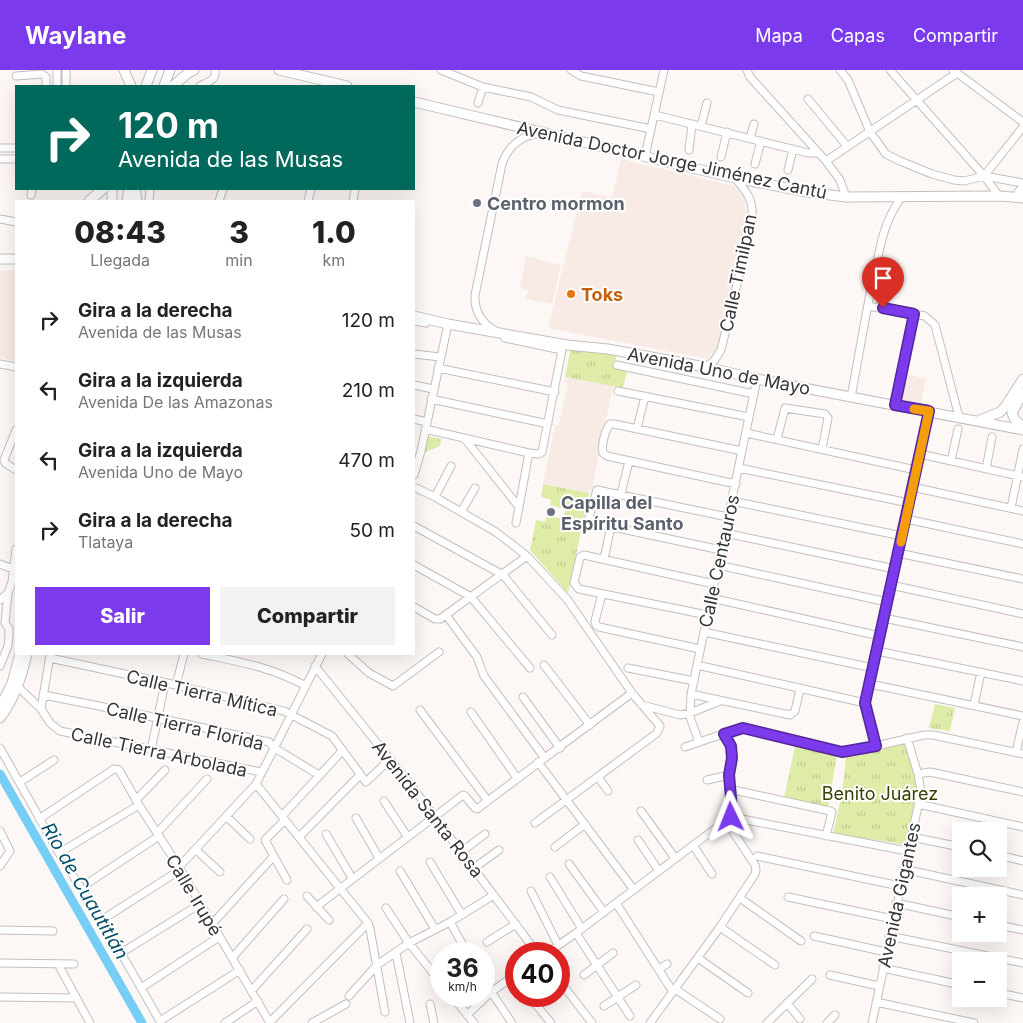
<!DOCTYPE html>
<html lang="es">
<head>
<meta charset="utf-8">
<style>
  body { margin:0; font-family:Inter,sans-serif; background:#f2f2f2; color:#222; height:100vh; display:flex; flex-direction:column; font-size:19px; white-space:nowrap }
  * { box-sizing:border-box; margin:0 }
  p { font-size:16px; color:#767676 }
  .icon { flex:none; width:28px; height:28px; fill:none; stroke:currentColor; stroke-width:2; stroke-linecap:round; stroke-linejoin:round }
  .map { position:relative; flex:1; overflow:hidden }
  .sheet { position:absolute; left:15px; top:130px; width:400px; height:455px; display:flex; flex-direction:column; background:#fff; border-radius:0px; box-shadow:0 5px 20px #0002 }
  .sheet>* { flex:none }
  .hud { position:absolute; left:15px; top:15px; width:400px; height:105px; border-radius:0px; box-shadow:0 5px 20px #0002; background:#00695c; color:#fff; overflow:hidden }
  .fabs { position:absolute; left:952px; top:752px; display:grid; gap:10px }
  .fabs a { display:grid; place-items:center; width:55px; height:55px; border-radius:0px; background:#fff; box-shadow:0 5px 20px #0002; font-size:25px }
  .speed { position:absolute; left:430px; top:872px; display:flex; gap:10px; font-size:25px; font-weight:700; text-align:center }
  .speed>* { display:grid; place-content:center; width:65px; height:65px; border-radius:50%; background:#fff; box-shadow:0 5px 20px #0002; line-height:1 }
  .speed small { font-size:12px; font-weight:400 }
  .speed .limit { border:8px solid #d22; background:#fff; color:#111 }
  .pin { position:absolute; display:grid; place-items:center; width:42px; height:42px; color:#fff; margin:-51px -21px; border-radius:50% 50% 50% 0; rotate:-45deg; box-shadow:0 0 5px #0007 }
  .pin .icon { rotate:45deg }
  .me { position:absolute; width:55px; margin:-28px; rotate:358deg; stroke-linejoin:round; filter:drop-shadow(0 0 4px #0008) }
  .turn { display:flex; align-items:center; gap:18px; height:105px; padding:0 20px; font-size:22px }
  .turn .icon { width:65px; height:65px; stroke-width:2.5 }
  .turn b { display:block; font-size:35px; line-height:42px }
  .eta { display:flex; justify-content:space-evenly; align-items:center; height:85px; text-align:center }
  .eta b { font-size:30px; font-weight:800; line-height:35px }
  .primary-button { display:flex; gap:10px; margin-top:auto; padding:10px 20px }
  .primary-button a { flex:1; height:58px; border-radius:0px; background:#7c3aed; color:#fff; font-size:20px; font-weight:800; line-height:58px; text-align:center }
  .primary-button a+a { background:#f2f2f2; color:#222 }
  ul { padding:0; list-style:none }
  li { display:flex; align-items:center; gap:15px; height:70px; padding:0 20px }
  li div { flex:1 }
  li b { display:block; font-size:19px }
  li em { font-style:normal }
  header { display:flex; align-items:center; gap:30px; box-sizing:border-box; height:70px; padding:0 25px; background:#7c3aed; color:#fff }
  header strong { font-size:24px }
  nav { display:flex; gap:28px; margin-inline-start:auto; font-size:18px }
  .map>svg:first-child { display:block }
</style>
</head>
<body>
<header>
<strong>Waylane</strong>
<nav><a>Mapa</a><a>Capas</a><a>Compartir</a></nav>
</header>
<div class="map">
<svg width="1023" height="953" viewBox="0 0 1023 953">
  <defs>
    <pattern id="park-tufts" width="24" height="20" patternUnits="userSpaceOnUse" patternTransform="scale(1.25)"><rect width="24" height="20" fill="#deeca7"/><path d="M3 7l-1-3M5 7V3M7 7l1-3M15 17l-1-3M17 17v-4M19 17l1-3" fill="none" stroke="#bfcb90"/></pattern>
  </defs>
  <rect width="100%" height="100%" fill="#fdf8f6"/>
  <path fill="#f8eae5" d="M621 89 734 116 744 127 747 148 726 244 718 279 708 289 548 258 582 121 612 128Z
    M526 186 561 195 552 234 526 229 528 220 520 218Z
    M16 200V291L0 288V201Z
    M905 304 926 309 920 336 899 332Z
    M565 307 613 316 591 423 543 414 555 355H559L568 314 565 313Z"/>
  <path fill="url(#park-tufts)" d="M571 276 617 284 614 298 627 301 623 318 565 307Z
    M428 366 441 369 440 376 425 382Z
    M543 414 589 423 568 523 530 480 536 450 545 452 547 446 563 449 566 439 550 435 551 430 541 427Z
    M935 634 955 638 950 661 929 658Z
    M906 673 920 721 907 775 833 763 842 724 846 687Z
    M795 676 837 685 828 738 784 728Z"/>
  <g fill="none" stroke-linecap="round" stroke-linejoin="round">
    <path stroke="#76cdf6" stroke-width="9" d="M0 704 142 953"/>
    <defs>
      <path id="minor" d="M441 0 483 17 531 27 558 40 651 59
        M571 0 581 6 659 22
        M747 0 750 7 826 91 840 110 846 127
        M840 0 848 10 870 62 886 84 900 91 932 104 954 110 964 111 984 106 1023 113
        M890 0 984 106 999 126
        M953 0 1023 52
        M16 6 42 4 46 7V16
        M57 16V0
        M66 16V0
        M200 16C208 12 217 10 215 0
        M808 29 847 76
        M478 33 483 17
        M655 45 808 83H818
        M701 56 707 33
        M750 68 754 54
        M0 78H16
        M689 80 692 54
        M645 86 664 0
        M721 87 727 62
        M0 89H16
        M826 91 957 3
        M755 94 761 71
        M788 100 793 79
        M984 106 1023 57
        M31 125 32 119
        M149 131 150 119
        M219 131 223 119
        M308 131 311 119
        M353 131 355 119
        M0 149 16 152
        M868 236 925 246 935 255 959 347
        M414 251 426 253
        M496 261C482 254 474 241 475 225L502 94C508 76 522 65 541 63
        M414 284 440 287
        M0 294 16 297
        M617 295 754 324
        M705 297 714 291 721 280 752 152C754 131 748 123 735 108
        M438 298 555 322
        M414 315 433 319
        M618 321 749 347
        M851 327C859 286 865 246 874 205 881 174 883 153 902 126
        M431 329 548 354
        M895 335 914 243
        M414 349 427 352
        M425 359 529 383 539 384 542 382 562 280 505 268
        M637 359 645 326
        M16 360 4 390 5 393 16 400
        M746 363 916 400
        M465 369 519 437
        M777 369 785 338 825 344 828 348 822 379
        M920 384 1023 407
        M951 391 958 359
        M739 398 909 433
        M986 399 992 367
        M414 405 421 381 448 254
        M736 414 607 386 603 383C601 375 605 361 610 354H614L742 381
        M414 417 435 427 496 462 527 486 567 529 632 623 660 656 657 663 535 753
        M912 417 1023 441
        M621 424 629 391
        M435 427 451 396
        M732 431 902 466
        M1011 438 1023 379
        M461 442 475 418
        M906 449 1023 474
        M516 453 529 383
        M414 456 503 505 552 565
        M725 463 895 499
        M721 480 594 453 589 447 597 420 728 447
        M898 483 1023 509
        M604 489 611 456
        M0 494 13 499
        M414 495 471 527 530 598
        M718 495 887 532
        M891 515 1023 544
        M602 524 595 551 596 555 599 557 700 579
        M711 528 880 566
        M0 530 8 523
        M414 537 435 549H440L527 486
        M446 545 477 587 484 606 544 687
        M707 545 579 519 574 513 580 487 584 485 714 514
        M884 548 1023 577
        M704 562 873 598
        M877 581 1023 611
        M202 584C240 592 271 597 306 616
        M348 584 369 603 393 616 439 582
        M50 588 176 615 284 641 332 666 366 712 390 689
        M544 595 590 655
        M697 595 865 633
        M0 596 8 576 9 566V559L5 553 8 523 12 512 16 479
        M315 596 410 714 538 884
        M628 598 694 611
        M870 614 1023 646
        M176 615 184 584
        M17 616 41 639 50 653 60 661 261 702
        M691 624 790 645 795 641 800 619
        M44 625 158 648 269 672 273 677 319 705
        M523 627 560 678
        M642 635 680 645 690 643 720 631
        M974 635 981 602
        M41 639 50 585
        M420 640 488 731
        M471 642 517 708
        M699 672 690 647 691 624 757 309
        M876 676 865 633 929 341
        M685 677 743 657 842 681 876 676 924 665H933L1023 684
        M0 678 59 783 121 883 161 953
        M151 680 165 613
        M1016 682 1023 652
        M538 692 634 820
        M918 704 930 702 1023 722
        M598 707 608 721
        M707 710 729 705
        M20 712 54 690
        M256 714 368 853 370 859 385 942
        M729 719 830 741 832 742 826 766
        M136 730 165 700
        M384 731 407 766
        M918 734 1023 757
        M641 741 675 788
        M226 746 250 769
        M282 746 343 680
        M731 747 907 781
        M356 748 379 788
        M39 749 114 699 119 700 139 735 179 797 270 953
        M285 750 265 770 287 810
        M0 761 10 781 0 796
        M157 763 207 709
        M326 764 352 808
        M299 767 360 705
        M911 767 961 777
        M638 770 659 801
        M693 775 712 804
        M555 777 585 754
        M196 780 220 802
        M461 782 485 764
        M59 783 139 735
        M999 785 1023 791
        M757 786 900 816
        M430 792 462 845
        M569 794 604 842
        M179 797 256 714 322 584
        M474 798 499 780
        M903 799 1023 825
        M400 801 435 859
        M550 807 582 859
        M88 813 159 766
        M531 821 558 875
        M307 826 329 850
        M788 827 893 849
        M740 828 801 871
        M616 833 673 922
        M896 833 961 847
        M316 837 463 725 465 726 475 738 477 739C529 700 580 661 632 623
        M386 838 409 873 441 913
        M100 851 180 800
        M450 852 468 884
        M212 854 273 787
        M999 855 1023 860
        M720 857 775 895
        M0 860 53 861
        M576 863 630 946
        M814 866 886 882
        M889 866 1023 893
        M487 872 516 854
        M121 883 200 834
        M396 883 410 953
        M546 884 576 863 731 747 732 739 729 705 732 688 731 676 724 664
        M232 888 284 829
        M698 888 748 923
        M0 893 74 894
        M58 894 90 953
        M883 898 961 915
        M659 899 667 894
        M584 905 613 883
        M830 905 879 916
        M559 910 592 953
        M484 911 512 953
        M141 918 219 867
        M675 919 720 949
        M252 920 307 859
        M999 923 1023 928
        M349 926 377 895 409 873 450 852 494 825
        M452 926 474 953
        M529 926 551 953
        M0 927 76 928
        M876 932 974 953
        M787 933 800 949
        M430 934 434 953
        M604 936 636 915
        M467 945 490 923 516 904
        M160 951 240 900
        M270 952 368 853
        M225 953 258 931
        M312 953 346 934
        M650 953 720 857 755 804 756 800 755 795 726 751
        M767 953 812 909
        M827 953 835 945
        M872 953 921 722 918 704 907 668"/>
      <path id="major" d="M124 0 131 16
        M279 0 347 16
        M146 16 152 0
        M164 16 170 0
        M173 16 188 3 194 0
        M414 32 735 108 807 122 846 127 999 126 1023 128
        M135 119 137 131
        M1016 127 1023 117
        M89 131 103 119
        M112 131V119
        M127 131 129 119
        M0 189H16
        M414 246 448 254 567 275 608 279 705 297 757 309 1023 360
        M1023 323 1012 343 1015 350 1023 357
        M980 350 1000 342 1005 337 1023 309
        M0 637 12 613 20 584
        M0 648C14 630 22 606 27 584"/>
    </defs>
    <use href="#minor" stroke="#c4bfbd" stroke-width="9"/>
    <use href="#major" stroke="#c4bfbd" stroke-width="11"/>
    <use href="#minor" stroke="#fff" stroke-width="7"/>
    <use href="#major" stroke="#fff" stroke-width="9"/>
  </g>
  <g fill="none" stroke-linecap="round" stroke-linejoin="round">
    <defs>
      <path id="route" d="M731 747 732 739 729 705 732 688 731 676 724 664 743 658 842 682 876 676 865 633 929 341 895 335 914 244 883 238"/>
    </defs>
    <use href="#route" stroke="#51269a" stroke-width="12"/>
    <use href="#route" stroke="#7c3aed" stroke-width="9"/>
    <path stroke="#f59e0b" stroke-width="9" d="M901 472 929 341 914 339"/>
  </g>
  <g fill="#6b7280" stroke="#fff" stroke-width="2">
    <circle cx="477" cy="133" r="5"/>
    <circle cx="551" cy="442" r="5"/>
  </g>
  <circle fill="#e8710a" stroke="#fff" stroke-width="2" cx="571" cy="224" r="5"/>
  <g text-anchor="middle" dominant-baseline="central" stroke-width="4" stroke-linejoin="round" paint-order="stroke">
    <g font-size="18" fill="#373535" stroke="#fff">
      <text transform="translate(672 90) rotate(12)">Avenida Doctor Jorge Jiménez Cantú</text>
      <text transform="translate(738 203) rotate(-78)">Calle Timilpan</text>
      <text transform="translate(719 301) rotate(11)">Avenida Uno de Mayo</text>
      <text transform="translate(719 491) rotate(-78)">Calle Centauros</text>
      <text transform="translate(202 623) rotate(13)">Calle Tierra Mítica</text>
      <text transform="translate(185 656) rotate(13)">Calle Tierra Florida</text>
      <text transform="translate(159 682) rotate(12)">Calle Tierra Arbolada</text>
      <text transform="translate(428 739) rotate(52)">Avenida Santa Rosa</text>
      <text transform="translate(194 825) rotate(59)">Calle Irupé</text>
      <text transform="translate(899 825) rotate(-78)">Avenida Gigantes</text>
    </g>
    <g font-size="18" font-weight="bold" fill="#5b616d" stroke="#fff" text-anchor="start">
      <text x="487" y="133">Centro mormon</text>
      <text x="561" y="432">Capilla del<tspan x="561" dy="21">Espíritu Santo</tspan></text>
    </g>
    <g font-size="18" font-weight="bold" fill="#c56008" stroke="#fff" text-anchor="start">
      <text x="581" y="224">Toks</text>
    </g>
    <g font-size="18" fill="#384004" stroke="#fff">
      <text x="880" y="723">Benito Juárez</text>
    </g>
    <g font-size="19" font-style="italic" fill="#05506b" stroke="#fff">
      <text transform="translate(85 821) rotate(60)">Rio de Cuautitlán</text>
    </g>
  </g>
</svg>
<div class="fabs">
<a><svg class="icon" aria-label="search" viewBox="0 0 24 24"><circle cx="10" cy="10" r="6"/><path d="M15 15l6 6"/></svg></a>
<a>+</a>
<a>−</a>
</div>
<div class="speed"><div>36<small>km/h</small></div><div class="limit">40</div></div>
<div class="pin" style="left:883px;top:238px;background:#d93025"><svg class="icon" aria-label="arrive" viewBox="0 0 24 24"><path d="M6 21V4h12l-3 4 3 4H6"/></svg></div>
<svg class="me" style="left:731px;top:747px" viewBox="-20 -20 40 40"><path d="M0-17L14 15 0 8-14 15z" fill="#7c3aed" stroke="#fff" stroke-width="4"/></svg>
<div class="hud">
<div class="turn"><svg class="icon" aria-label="right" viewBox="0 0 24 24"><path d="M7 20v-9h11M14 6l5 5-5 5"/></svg><div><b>120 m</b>Avenida de las Musas</div></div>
</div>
<section class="sheet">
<div class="eta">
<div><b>08:43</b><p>Llegada</p></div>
<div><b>3</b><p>min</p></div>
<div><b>1.0</b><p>km</p></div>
</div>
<ul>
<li><svg class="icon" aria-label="right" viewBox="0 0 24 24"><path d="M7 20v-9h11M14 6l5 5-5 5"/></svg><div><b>Gira a la derecha</b><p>Avenida de las Musas</p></div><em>120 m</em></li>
<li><svg class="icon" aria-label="left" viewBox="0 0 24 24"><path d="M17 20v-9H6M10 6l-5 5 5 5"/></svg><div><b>Gira a la izquierda</b><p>Avenida De las Amazonas</p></div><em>210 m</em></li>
<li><svg class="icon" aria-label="left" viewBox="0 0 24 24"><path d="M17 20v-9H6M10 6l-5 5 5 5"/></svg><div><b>Gira a la izquierda</b><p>Avenida Uno de Mayo</p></div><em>470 m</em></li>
<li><svg class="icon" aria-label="right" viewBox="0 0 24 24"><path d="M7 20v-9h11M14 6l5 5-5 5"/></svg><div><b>Gira a la derecha</b><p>Tlataya</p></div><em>50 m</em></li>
</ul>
<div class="primary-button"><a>Salir</a><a>Compartir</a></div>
</section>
</div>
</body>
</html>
